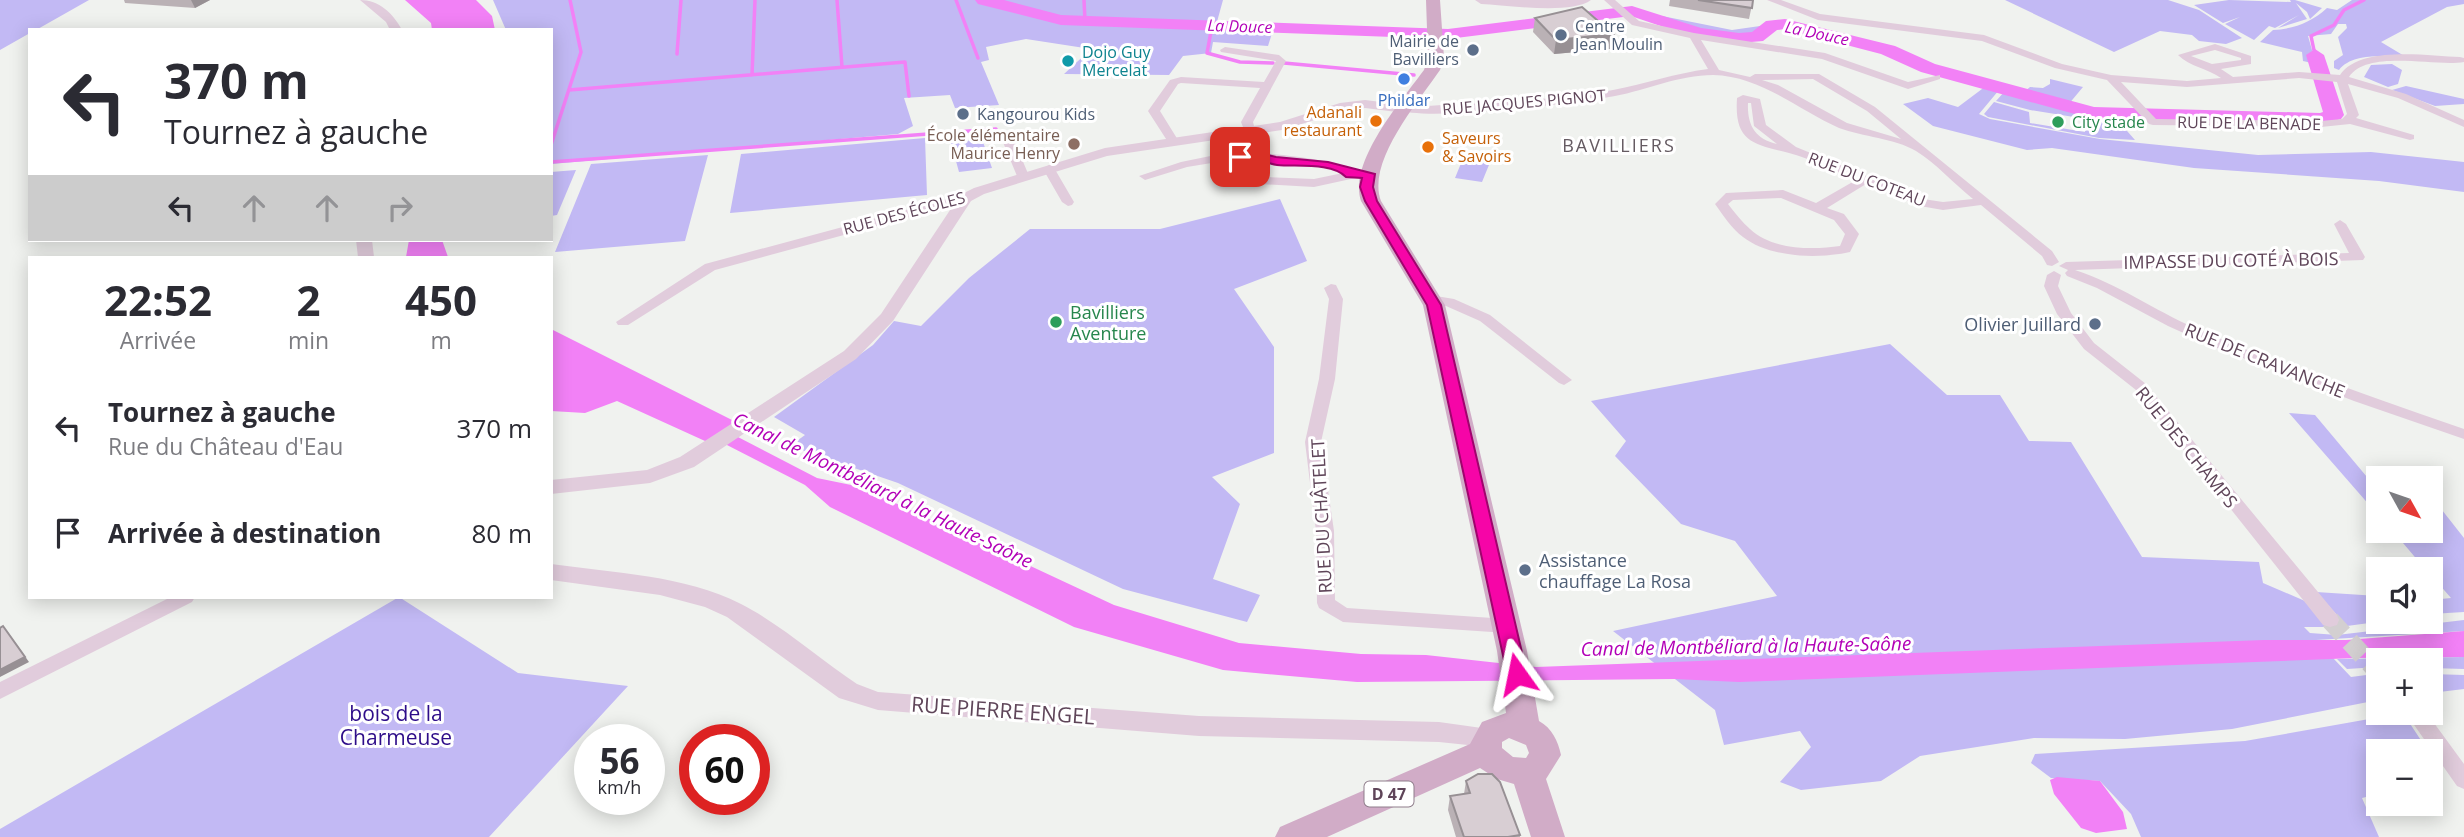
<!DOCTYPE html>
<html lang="fr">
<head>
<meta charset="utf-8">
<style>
  body { margin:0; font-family:"Open Sans",sans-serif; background:#f2f2f3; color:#2b2b33; height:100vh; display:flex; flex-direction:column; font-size:26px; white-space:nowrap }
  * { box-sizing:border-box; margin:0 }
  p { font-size:23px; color:#7c7c81 }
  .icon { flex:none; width:38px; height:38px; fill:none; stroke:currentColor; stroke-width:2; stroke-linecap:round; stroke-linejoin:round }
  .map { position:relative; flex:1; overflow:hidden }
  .side { position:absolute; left:28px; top:256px; width:525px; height:343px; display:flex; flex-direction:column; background:#fff; border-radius:0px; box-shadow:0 4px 18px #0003 }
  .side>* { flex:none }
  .hud { position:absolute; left:28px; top:28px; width:525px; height:214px; border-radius:0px; box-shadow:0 4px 18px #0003; background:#fff; color:#2b2b33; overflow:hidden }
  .needle { width:46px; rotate:130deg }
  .controls { position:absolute; left:2366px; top:466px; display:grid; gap:14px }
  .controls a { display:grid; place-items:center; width:77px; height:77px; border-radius:0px; background:#fff; box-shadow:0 4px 18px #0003; font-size:35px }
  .speed { position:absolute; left:574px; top:724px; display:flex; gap:14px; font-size:35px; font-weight:700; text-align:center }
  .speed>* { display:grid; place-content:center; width:91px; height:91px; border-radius:50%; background:#fff; box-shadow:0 4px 18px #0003; line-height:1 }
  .speed small { font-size:18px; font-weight:400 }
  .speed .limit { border:10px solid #d22; background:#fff; color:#111 }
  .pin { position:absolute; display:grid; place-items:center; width:60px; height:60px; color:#fff; margin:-30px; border-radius:14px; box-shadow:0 4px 10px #0006 }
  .me { position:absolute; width:77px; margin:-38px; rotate:348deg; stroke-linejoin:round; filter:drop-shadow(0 0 5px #0008) }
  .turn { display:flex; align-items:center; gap:24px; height:147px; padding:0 21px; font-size:32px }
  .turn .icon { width:91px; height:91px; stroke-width:2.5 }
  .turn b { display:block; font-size:49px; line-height:60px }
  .lanes { display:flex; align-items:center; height:66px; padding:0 21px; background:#0003; justify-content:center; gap:35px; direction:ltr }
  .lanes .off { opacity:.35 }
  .eta { display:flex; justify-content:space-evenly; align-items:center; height:119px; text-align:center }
  .eta b { font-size:42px; font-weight:700; line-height:49px }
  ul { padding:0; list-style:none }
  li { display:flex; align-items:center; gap:21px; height:105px; padding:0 21px }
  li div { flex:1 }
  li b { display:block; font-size:26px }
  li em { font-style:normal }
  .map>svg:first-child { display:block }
</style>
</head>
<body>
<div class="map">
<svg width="2464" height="837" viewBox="0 0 2464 837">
  <rect width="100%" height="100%" fill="#f0f2ef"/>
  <path fill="#c2b9f4" d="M0 0H89L36 30H30V33L0 50Z
    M493 0H1223L1215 29 1273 30 1268 46 1213 42 1211 53 1183 56 1169 75 1064 74 1091 49 1026 39 986 47 989 60 981 62 999 105 955 108 950 95 904 98 913 126 898 134 551 164V30H506Z
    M2005 0H2168L2199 10 2242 38 2226 44 2199 41 2192 35 2160 31 2114 52Z
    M2229 0 2291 2 2290 0H2295L2322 8 2310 19 2307 12 2296 3 2307 19 2278 28 2299 15 2275 28 2269 26 2254 40 2225 24 2240 17 2223 23 2194 5Z
    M2352 0H2464V4L2447 7 2381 42 2406 57C2386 57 2353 52 2339 70L2334 68V61L2343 55 2338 37 2347 28 2346 24H2338L2331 34 2308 36 2316 64 2303 61 2302 52 2260 42 2273 30C2294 29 2312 22 2327 8L2337 10Z
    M1662 16 1732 30 1767 25C1763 29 1759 33 1753 35 1734 41 1674 30 1662 16Z
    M2392 64 2402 70 2398 84 2388 87 2364 77 2371 65Z
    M2050 79 2083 87 2068 105 2024 92 2030 87 2043 88 2050 84Z
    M1986 86 1999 90 1979 114 1990 119 2100 139 2258 155 2371 152 2464 162V192L2379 181 2194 168 2052 148 2027 150 1933 126 1903 104 1928 98 1958 107Z
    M2406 86 2464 99V104L2435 106 2392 90Z
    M2005 91 2093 114 2140 116 2146 121 2080 118 2030 110 1996 101Z
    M1994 102 2029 112 2030 123 2085 132V121L2120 123 2135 140 2099 138 1988 117 1984 114Z
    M925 138 927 195 730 213 741 154Z
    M982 139 992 168 959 172 951 143Z
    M708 155 685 241 555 252 591 164Z
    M1464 156 1491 160 1482 182 1455 178Z
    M576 170 557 215 551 216V172Z
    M1280 199 1307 261 1234 289 1274 347V453L1212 477 1240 504 1213 579 1260 595 1247 622 1123 589 898 483 790 446 805 435 774 417 873 345 894 321 921 326 969 278 1030 229H1160Z
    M1890 344 1947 395H2000L2029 441 2071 442 2142 557 2259 562 2263 583 2305 601 2328 627H2304L2310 633 2337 635 2464 620V631L2316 640 2351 677 2374 674 2378 679V700L2232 729 2125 739 2034 738 1920 756 1881 781 1801 790 1780 782 1811 747 1800 731 1724 745 1715 710 1613 631 1777 596 1735 541 1681 524 1615 456 1626 441 1591 401Z
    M2289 413 2315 415 2367 477 2378 478V515Z
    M2431 496 2464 538V612L2431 614V600L2451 598 2431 575V569H2425L2392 530H2431Z
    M2316 592 2378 596V621H2384L2347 626Z
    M399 597 518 673 628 686 489 837H0V829Z
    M2464 657V669L2431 668V660H2378V667L2347 669 2337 659Z
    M2431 674 2464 675V689L2431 693Z
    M2403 713 2428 751H2378V794L2362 798 2379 837H2141L2131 814 2100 781 2051 778 2031 763 2035 754 2245 741Z"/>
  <path fill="#f281f6" d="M405 0H476L492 16 495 30H432L431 23Z
    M409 240H442L448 257H406Z
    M551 329 736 422V436L817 478 861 487 1114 605 1239 643 1361 654 1426 655 1536 667 2264 640H2346L2464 631V657L2356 658 1739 682 1674 679 1357 682 1223 670 1074 627 830 507 805 485 725 444 705 441 617 401 585 413 551 411Z
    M2057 777 2100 781 2123 812 2127 829 2096 833 2081 828 2054 794 2050 780Z"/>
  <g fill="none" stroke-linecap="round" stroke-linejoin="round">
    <path stroke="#f281f6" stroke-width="3.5" d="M837 0 842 67
      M956 0 978 58
      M1084 0 1085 21
      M1212 26 1207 53 1240 62 1273 63
      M677 54 681 0
      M2315 55 2311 36 2334 25 2344 10 2364 0
      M1284 63 1414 75
      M752 75 755 0
      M569 90 905 62 909 96
      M551 145 581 52 570 0
      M551 162 996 129"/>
    <path fill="#f281f6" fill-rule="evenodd" d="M975 0H1004L1061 15 1448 29 1632 6 1701 28 1739 33 1752 32 1766 21 1785 19 1895 46 1935 64 2094 107 2320 113 2323 112 2306 55 2315 49 2324 55 2344 115 2341 119 2322 125 2093 119 1921 72 1881 54 1785 29 1777 30 1763 41 1739 43 1693 37 1631 16 1448 39 1061 25 978 4Z"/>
    <path stroke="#d3cfd1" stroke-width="19" stroke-dasharray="19 10" stroke-linecap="butt" d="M2330 620 2378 672"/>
    <path fill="#e1ccdc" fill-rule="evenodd" d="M1604 0H1615L1639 21 1694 33 1825 53 1908 82 1940 75V79L1908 89 1822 59 1701 40 1719 70 1750 77 1755 74H1819L1875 107 2052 251 2059 262 2052 266 2047 265 2042 256 1981 205 1943 210 1920 206 1866 184 1827 208 1844 214 1859 234 1850 252C1818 259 1770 258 1743 237 1732 229 1723 215 1715 204L1726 193 1783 190 1816 203 1856 180C1834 171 1812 159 1789 153 1753 144 1734 142 1737 98L1743 95 1760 99 1766 125 1796 147 1923 199 1943 202 1973 199C1954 184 1936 163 1916 151 1894 138 1863 137 1839 128 1798 110 1761 76 1713 75 1679 75 1647 90 1615 96 1584 102 1418 123 1399 109 1404 106 1471 104 1484 103 1527 100 1571 98 1613 90 1645 84 1676 73 1708 69L1690 38 1632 25ZM1813 79 1867 111 1901 139 1847 123 1778 85 1762 80ZM1748 103H1751L1754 126 1777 144C1755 139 1747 125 1748 103ZM1781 198 1834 220 1845 234 1840 246C1812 250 1772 250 1750 229 1742 222 1735 213 1728 204L1733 200Z
      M1767 0H1781L1820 14 1984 35 2062 64 2111 75 2187 81 2221 78C2207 68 2190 67 2178 55L2215 44 2251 56V64L2221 69 2233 77 2299 72 2340 75C2360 45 2428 56 2460 57L2464 58V62C2434 67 2368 49 2349 77L2406 94 2464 120V127L2398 98 2348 84 2359 115 2356 118 2414 135V139L2410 140 2350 124 2321 127 2153 125 2149 124 2107 80 2055 68 1982 41 1818 20ZM2215 50 2241 58V60L2212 64 2191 56ZM2299 78 2337 82 2347 114 2342 119 2321 121 2156 119 2121 82 2187 87Z
      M1225 47 1279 55 1286 61 1253 122 1255 130 1245 132 1241 122 1260 88 1181 83 1178 84 1160 111 1178 140 1172 144 1168 142 1148 111 1170 80 1181 77 1264 82 1276 61 1221 52 1220 50Z
      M1006 132 1012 135 1029 176 1027 179H1019L1017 176 1000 135Z
      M1230 152C1258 151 1342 159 1362 174L1360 177 1314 187 1242 183 1236 179 1238 176 1314 179 1343 173 1330 168 1257 160H1230L1187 167 1145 180 1139 176 1181 162Z
      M1049 165 1053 166 1074 202 1072 205 1068 206 1062 202 1043 169Z
      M965 194 969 195V201L715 270 628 325H618L616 322 705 264Z
      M2340 220 2346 224 2365 257 2363 260 2075 270C2118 284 2154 310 2195 328 2283 366 2373 398 2464 429V439L2354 401 2217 348 2168 326 2097 288 2067 276 2065 273 2068 270 2059 266 2066 262 2349 253 2334 224Z
      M2054 271 2061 275 2058 286 2071 313 2094 343 2146 384 2337 615 2339 620 2337 625 2330 627 2323 625 2136 390 2084 349 2057 314 2044 286 2047 275Z
      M1331 284 1336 285 1343 299 1335 379 1321 442 1334 531 1335 600 1347 608 1507 619 1514 621 1516 626 1514 631 1507 633 1343 622 1319 608 1317 603 1316 531 1305 442 1319 379 1329 299 1324 288Z
      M1430 295 1454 299 1490 315 1572 380 1564 385 1559 383 1480 321 1446 306 1425 302 1423 299Z
      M171 597H195L192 602 0 699V682Z
      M2405 712H2426L2464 764V789L2457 786Z"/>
    <path fill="#e1ccdc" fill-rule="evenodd" d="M360 0C379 0 393 13 402 30H390L386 22Z
      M1475 0H1591C1571 15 1507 5 1481 4Z
      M1365 100 1405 105 1412 109 1405 113 1365 108 1347 110 1282 130 1107 156 984 194 971 201 893 321 856 359 694 467 650 483 551 494V480L647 470 680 457 844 351 881 314 960 195 974 188 1105 148 1280 122 1340 103Z
      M356 240H372L374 257H358Z
      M551 564C614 573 684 575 741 604 779 623 821 660 857 684L878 692 1199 716 1439 722 1496 730 1499 737 1496 744 1487 747 1439 742 1199 736 878 710 839 698 727 617 705 607 660 595 551 580Z"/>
    <path fill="#d1acc7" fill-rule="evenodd" d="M1426 0H1440L1444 58 1440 70C1419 101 1366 162 1381 201L1445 305 1527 651 1539 721C1552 728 1558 741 1561 755L1546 779 1565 837H1531L1514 784 1497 779 1480 768 1327 837H1275L1280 827 1470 744 1482 722 1506 713 1497 651 1423 305 1361 201C1348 162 1402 100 1424 70L1428 58ZM1509 738 1526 745 1529 753 1526 758 1513 757 1502 748V742Z"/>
  </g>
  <path fill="#bab1b5" d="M124 0H210L195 8 125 3Z
    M1670 0H1753L1749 19 1669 6Z
    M1535 18 1610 49 1554 54 1533 32Z
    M1466 781 1520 835V837H1456L1448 810 1450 796 1464 794Z"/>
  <path fill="#979094" d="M191 0H210L195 8Z
    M1613 34 1610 49 1554 54 1556 40Z
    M7 631 29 662 0 677V670Z"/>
  <path fill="#d8ced3" stroke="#979094" stroke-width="2" d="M1698 0H1753L1752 8Z
    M1582 7 1613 34 1556 40 1535 18Z
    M3 626 25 657 0 670V628Z
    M1478 774H1492L1500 782 1520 835 1508 837H1464L1450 796 1470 793 1466 781Z"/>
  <path fill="#f605a7" stroke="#a0036d" stroke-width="2" d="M1256 152 1276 157 1328 162 1375 174 1373 187 1377 201 1441 305 1527 674 1524 679H1510L1507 674 1427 305 1365 201 1360 187 1362 178 1346 177C1332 162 1296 167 1277 165 1269 164 1262 160 1255 159 1246 159 1241 162 1234 157Z"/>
  <g fill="#5c6f8a" stroke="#fff" stroke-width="2.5">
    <circle cx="1561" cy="35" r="7"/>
    <circle cx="1473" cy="50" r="7"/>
    <circle cx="963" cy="114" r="7"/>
    <circle cx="2095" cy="324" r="7"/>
    <circle cx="1525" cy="570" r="7"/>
  </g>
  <circle fill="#0f9aa8" stroke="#fff" stroke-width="2.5" cx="1068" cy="61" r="7"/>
  <circle fill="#3f7fe0" stroke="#fff" stroke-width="2.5" cx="1404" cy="79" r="7"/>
  <g fill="#e8710a" stroke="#fff" stroke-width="2.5">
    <circle cx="1376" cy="121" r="7"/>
    <circle cx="1428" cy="147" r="7"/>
  </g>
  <g fill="#2e9e5b" stroke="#fff" stroke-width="2.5">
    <circle cx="2058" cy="122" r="7"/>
    <circle cx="1056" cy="322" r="7"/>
  </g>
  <circle fill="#8d6e63" stroke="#fff" stroke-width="2.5" cx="1074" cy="144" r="7"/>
  <g text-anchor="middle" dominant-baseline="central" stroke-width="6" stroke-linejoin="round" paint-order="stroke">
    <g font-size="16" font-style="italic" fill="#b200b7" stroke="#fff">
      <text transform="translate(1240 26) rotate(2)">La Douce</text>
      <text transform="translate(1817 33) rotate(12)">La Douce</text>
    </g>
    <g font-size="16" fill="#4e5e75" stroke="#fff" text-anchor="start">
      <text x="1575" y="26">Centre<tspan x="1575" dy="18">Jean Moulin</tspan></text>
      <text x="1459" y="41" text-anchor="end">Mairie de<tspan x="1459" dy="18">Bavilliers</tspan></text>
      <text x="977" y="114">Kangourou Kids</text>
    </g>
    <g font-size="16" fill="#0d838f" stroke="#fff" text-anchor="start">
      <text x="1082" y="52">Dojo Guy<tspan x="1082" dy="18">Mercelat</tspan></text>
    </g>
    <g font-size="16" fill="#366cbe" stroke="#fff">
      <text x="1404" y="100">Phildar</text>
    </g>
    <g font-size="16" fill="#5f4559" stroke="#fff">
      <text transform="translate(1524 102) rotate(-5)">RUE JACQUES PIGNOT</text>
      <text transform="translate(2249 123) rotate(1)">RUE DE LA BENADE</text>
      <text transform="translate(1867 179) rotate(21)">RUE DU COTEAU</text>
      <text transform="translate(904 213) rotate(-15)">RUE DES ÉCOLES</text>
    </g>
    <g font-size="16" fill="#c56008" stroke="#fff" text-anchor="end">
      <text x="1362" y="112">Adanali<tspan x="1362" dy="18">restaurant</tspan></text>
      <text x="1442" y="138" text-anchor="start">Saveurs<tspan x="1442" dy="18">&amp; Savoirs</tspan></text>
    </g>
    <g font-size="16" fill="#27864d" stroke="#fff" text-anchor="start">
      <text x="2072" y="122">City stade</text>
    </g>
    <g font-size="16" fill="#785e54" stroke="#fff" text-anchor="end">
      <text x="1060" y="135">École élémentaire<tspan x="1060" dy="18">Maurice Henry</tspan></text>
    </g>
    <rect fill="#fff" stroke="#8f7d8b" stroke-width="2" x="1364.5" y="781.5" width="49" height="25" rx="5"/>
    <g font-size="16" font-weight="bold" fill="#5f4559">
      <text x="1389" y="794">D 47</text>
    </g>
    <g font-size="18" letter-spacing="2" fill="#655b62" stroke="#fff">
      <text x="1619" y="145">BAVILLIERS</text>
    </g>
    <g font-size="18" fill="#5f4559" stroke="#fff">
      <text transform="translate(2231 260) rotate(-1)">IMPASSE DU COTÉ À BOIS</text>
      <text transform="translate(2265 360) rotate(22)">RUE DE CRAVANCHE</text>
      <text transform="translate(2187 447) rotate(51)">RUE DES CHAMPS</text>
      <text transform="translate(1321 516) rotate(-93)">RUE DU CHÂTELET</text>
    </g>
    <g font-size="18" fill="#27864d" stroke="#fff" text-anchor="start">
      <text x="1070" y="312">Bavilliers<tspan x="1070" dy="21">Aventure</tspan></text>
    </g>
    <g font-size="18" fill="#4e5e75" stroke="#fff" text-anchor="end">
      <text x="2081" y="324">Olivier Juillard</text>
      <text x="1539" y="560" text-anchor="start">Assistance<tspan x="1539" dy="21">chauffage La Rosa</tspan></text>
    </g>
    <g font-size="19" font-style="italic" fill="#b200b7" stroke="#fff">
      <text transform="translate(883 490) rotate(26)">Canal de Montbéliard à la Haute-Saône</text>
      <text transform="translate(1746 646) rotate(-1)">Canal de Montbéliard à la Haute-Saône</text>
    </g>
    <g font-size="21" fill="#5f4559" stroke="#fff">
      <text transform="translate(1003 710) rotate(4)">RUE PIERRE ENGEL</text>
    </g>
    <g font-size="21" fill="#2e0d89" stroke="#fff">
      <text x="396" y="713">bois de la<tspan x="396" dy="24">Charmeuse</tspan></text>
    </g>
  </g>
</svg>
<div class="controls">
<a><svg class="needle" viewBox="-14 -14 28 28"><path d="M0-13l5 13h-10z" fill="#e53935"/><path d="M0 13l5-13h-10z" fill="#7c7c81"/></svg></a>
<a><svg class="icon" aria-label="sound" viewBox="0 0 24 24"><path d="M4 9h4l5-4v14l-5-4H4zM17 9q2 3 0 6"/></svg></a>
<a>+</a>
<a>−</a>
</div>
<div class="speed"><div>56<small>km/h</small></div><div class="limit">60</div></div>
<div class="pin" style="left:1240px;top:157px;background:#d93025"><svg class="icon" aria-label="arrive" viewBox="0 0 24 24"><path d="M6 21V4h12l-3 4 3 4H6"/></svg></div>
<svg class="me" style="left:1517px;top:674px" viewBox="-20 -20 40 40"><path d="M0-17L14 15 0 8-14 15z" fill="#f605a7" stroke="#fff" stroke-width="4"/></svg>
<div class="hud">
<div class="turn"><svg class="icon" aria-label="left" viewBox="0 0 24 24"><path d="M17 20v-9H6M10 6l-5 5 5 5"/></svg><div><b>370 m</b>Tournez à gauche</div></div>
<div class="lanes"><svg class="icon" aria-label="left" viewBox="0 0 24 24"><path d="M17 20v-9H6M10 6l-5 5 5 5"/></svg><svg class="icon off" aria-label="ahead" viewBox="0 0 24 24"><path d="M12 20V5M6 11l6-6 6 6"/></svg><svg class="icon off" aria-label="ahead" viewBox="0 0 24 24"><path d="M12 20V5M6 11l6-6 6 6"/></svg><svg class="icon off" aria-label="right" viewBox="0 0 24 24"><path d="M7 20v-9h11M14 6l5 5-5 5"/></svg></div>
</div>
<section class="side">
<div class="eta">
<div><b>22:52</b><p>Arrivée</p></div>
<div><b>2</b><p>min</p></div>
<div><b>450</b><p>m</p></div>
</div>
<ul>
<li><svg class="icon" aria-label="left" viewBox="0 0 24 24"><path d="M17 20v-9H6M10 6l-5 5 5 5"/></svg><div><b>Tournez à gauche</b><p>Rue du Château d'Eau</p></div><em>370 m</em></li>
<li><svg class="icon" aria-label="arrive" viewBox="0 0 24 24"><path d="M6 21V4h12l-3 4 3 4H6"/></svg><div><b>Arrivée à destination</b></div><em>80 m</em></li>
</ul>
</section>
</div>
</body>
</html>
